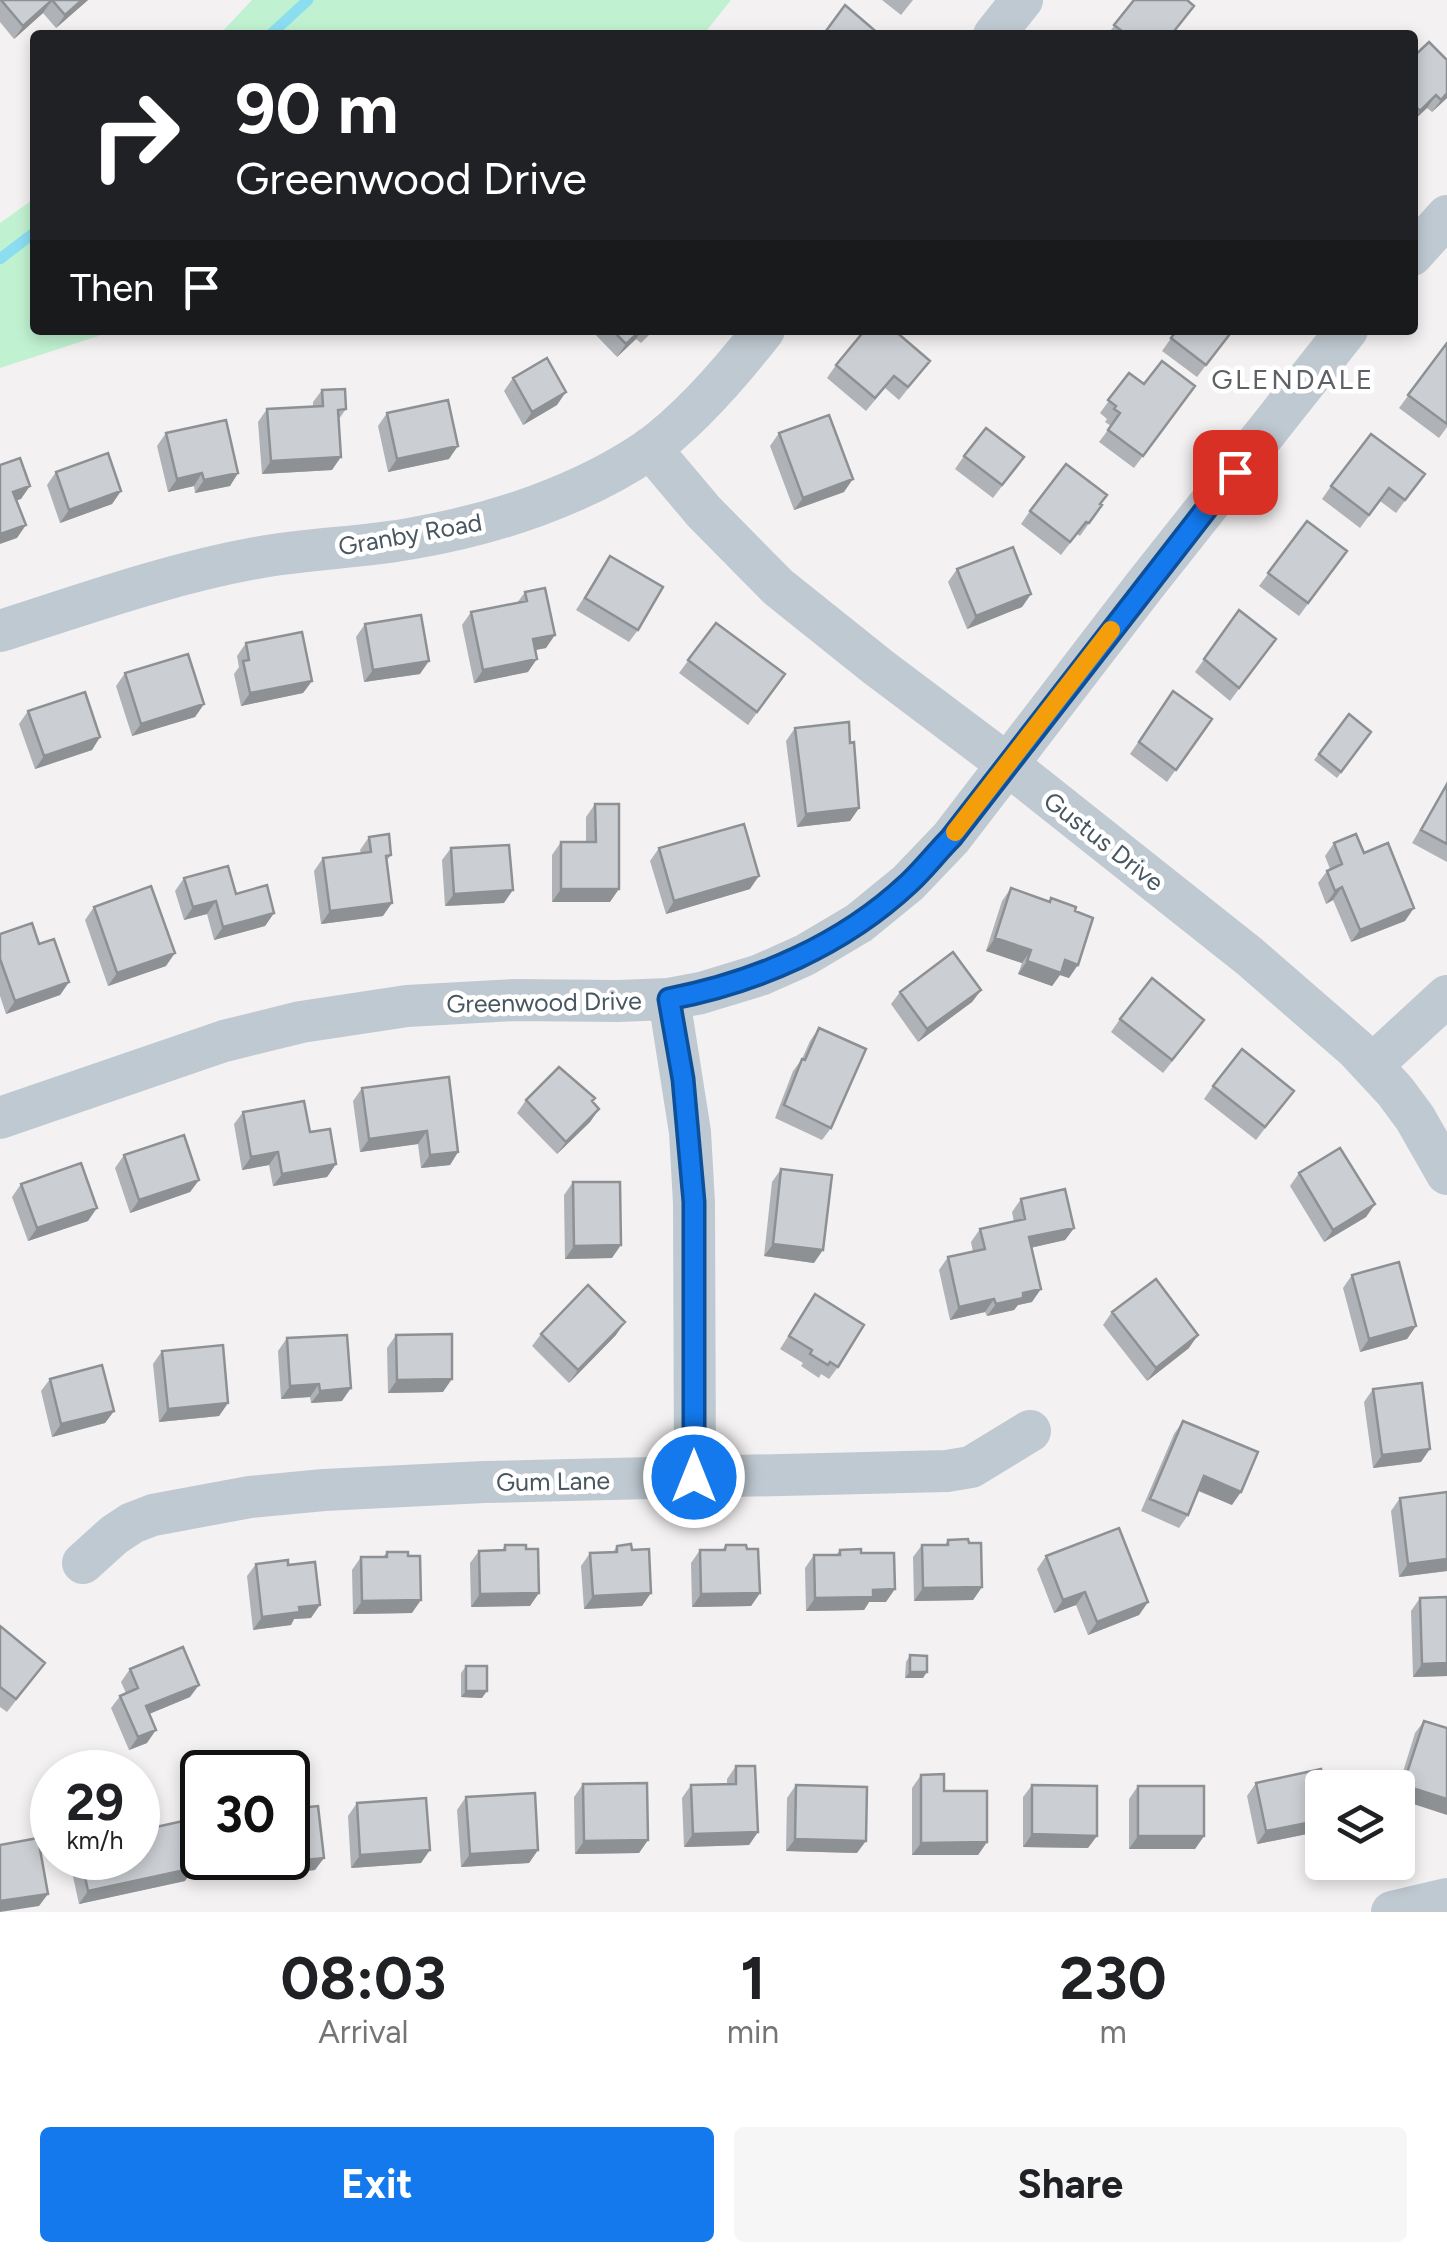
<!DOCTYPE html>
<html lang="en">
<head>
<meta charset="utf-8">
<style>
  body { margin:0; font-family:Figtree,sans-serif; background:#f6f6f6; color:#202124; height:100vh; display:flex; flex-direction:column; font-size:38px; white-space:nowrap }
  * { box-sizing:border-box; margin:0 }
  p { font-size:32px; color:#757577 }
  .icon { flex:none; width:55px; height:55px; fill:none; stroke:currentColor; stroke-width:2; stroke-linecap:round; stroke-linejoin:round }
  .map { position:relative; height:1912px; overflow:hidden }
  .sheet { display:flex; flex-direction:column; background:#fff; flex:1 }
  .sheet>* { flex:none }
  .banner { position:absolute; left:30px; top:30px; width:1388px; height:305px; border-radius:10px; box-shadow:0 5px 15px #0003; background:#202124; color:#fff; overflow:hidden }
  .fabs { position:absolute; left:1305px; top:1770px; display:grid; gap:20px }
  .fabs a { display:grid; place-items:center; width:110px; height:110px; border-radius:10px; background:#fff; box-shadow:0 5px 15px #0003; font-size:50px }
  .speed { position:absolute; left:30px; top:1750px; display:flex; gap:20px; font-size:50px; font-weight:700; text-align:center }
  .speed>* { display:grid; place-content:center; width:130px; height:130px; border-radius:50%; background:#fff; box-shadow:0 5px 15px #0003; line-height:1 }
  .speed small { font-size:25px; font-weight:400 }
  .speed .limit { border:5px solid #111; border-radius:15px; background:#fff; color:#111 }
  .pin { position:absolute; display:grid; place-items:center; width:85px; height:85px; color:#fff; margin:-42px; border-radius:20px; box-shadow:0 5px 15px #0006 }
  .me { position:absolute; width:110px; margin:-55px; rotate:0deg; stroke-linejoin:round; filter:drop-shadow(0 0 8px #0008) }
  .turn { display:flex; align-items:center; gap:35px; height:210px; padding:0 40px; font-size:45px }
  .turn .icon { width:130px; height:130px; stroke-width:2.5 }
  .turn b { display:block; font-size:70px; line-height:85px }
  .then { display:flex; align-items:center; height:95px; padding:0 40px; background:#0003; gap:20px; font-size:38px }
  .eta { display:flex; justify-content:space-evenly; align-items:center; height:170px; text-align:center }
  .eta b { font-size:60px; font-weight:700; line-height:70px }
  .primary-button { display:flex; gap:20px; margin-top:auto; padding:20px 40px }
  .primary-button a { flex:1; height:115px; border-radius:10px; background:#1379ed; color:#fff; font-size:40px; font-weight:700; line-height:115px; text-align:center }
  .primary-button a+a { background:#f6f6f6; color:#202124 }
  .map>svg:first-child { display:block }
</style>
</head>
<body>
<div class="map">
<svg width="1447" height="1912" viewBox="0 0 1447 1912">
  <rect width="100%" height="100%" fill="#f4f1f2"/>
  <path fill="#c0f2d1" d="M252 0H731L703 35H219Z
    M35 198V330H117L0 368V223Z"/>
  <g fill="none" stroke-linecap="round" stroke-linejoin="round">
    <path stroke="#8bdef0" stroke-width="11" d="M270 35 308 0
      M0 259 35 232"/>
    <path stroke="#bfc9d1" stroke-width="42" d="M994 35 1022 0
      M1412 255 1447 216
      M650 448 704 512 778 587 878 667 1007 764 1249 956 1356 1049 1395 1091 1415 1118 1447 1174
      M0 631C85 604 168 574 256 558 308 548 362 548 414 538 495 524 580 496 648 450 690 420 732 371 764 330
      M669 999 690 1132 694 1203 695 1477
      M1372 1065 1447 996
      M0 1118 224 1041 301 1022 407 1006 515 1000 617 1001 669 999 701 993 760 975 805 955 859 923 908 883 951 838 1145 585 1347 330
      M83 1563 114 1535 132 1523 153 1515 250 1497 324 1490 484 1482 947 1471 971 1467 1030 1431
      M1392 1912 1447 1899"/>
  </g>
  <path fill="#afb2b6" d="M0 0H88L56 28 43 13 14 39 0 22Z
    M882 0H913L901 15Z
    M1134 0 1172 35H1107Z
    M1412 58 1447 98 1432 112 1427 108 1412 122Z
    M591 330H654L641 343 636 339 617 357Z
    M1177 330H1233L1197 377 1162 351Z
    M1447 343V427L1439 438 1399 408Z
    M930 361 899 400 885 388 866 411 827 378 836 365Z
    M1129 373 1144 384 1195 386 1134 468 1099 442 1111 426 1105 422 1107 419 1100 413Z
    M513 378 557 405 523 425 504 391Z
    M322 390 346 409 339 419 332 470 262 474 258 422 267 409 313 407V402Z
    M387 413 449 459 388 472 378 426Z
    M166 433 238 473 230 486 195 493 194 486 168 492 157 446Z
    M779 433 844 492 794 510 770 446Z
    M964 456 1024 457 993 498 955 469Z
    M56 472 121 491 112 504 60 523 47 485Z
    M1425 474 1396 513 1380 501 1360 528 1322 499 1331 486Z
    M1102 505 1080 536 1077 534 1061 555 1021 524 1030 511Z
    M1307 521 1347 551 1299 616 1259 586Z
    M610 556 638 630 629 642 576 610Z
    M957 569 1031 594 1022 607 967 629 948 582Z
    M525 592 546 648 536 650 528 672 474 683 462 625 471 612 517 603Z
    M1239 610 1276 639 1230 701 1195 672Z
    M716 623 785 674 748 725 679 673Z
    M365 624 420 674 364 682 356 637Z
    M246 643 312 681 303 693 241 706 234 674 239 667 237 656Z
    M125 673 204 704 195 717 132 736 116 686Z
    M1173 691 1212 719 1167 782 1130 754Z
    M28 711 100 737 92 750 35 769 19 724Z
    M1349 714 1371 732 1337 778 1314 760Z
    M795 728 859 808 850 821 797 827 786 741Z
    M1447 783V862L1412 843Z
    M595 804 610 902H552V855L561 842H586V817Z
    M369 837 391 855 386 862 383 916 321 924 314 871 323 858 361 853 360 850Z
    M1334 843 1364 853 1405 921 1351 942 1333 900 1326 904 1318 883 1327 871 1330 869 1325 856Z
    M451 848 504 903 445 906 442 860Z
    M659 848 750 889 666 914 650 861Z
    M184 878 236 894 274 913 265 926 214 940 207 914 184 920 175 891Z
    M1011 888 1049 901 1051 898 1075 911 1069 978 1060 975 1052 986 1018 974 1022 963 986 951 1002 901Z
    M94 907 166 966 108 986 85 920Z
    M0 934 39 944 69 982 60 995 6 1014 0 996Z
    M981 990 972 1002 918 1042 891 1004 900 992Z
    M1120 1019 1195 1033 1163 1073 1111 1032Z
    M819 1028 831 1128 822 1140 775 1118 793 1071 802 1059 810 1041Z
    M1213 1086 1294 1091 1256 1140 1204 1099Z
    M362 1088 458 1152 450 1165 421 1168 418 1144 360 1152 353 1101Z
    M526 1100 592 1102 599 1109 590 1122 557 1154 517 1113Z
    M243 1112 310 1132 336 1164 327 1177 273 1186 269 1165 242 1170 234 1124Z
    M124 1155 199 1180 190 1192 130 1213 115 1168Z
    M781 1169 814 1263 764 1256 772 1182Z
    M1299 1173 1375 1204 1366 1217 1324 1242 1290 1186Z
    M573 1182 612 1258 565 1259 564 1195Z
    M21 1184 88 1221 28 1241 12 1197Z
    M1021 1199 1074 1228 1065 1240 1031 1248 1032 1302 1018 1305 1014 1310 987 1316 985 1312 950 1320 939 1270 948 1257 973 1252 971 1242 980 1229 1014 1222 1012 1212Z
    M1352 1275 1416 1326 1407 1339 1360 1352 1343 1288Z
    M815 1294 838 1367 829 1379 821 1374 819 1378 801 1366 803 1363 780 1349Z
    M1112 1312 1189 1348 1147 1381 1103 1325Z
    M541 1334 616 1335 569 1383 532 1346Z
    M396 1335 443 1392 388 1393 387 1348Z
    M287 1338 342 1401 311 1403 310 1397 281 1399 278 1351Z
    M162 1351 228 1403 219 1416 159 1422 153 1364Z
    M50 1379 114 1411 105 1423 52 1437 41 1391Z
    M1373 1389 1421 1462 1373 1468 1364 1402Z
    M1183 1421 1232 1505 1198 1491 1188 1515 1179 1528 1141 1511 1174 1434Z
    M1400 1498 1447 1571 1399 1577 1391 1511Z
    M948 1540 982 1587 973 1600 914 1601 913 1557 922 1545H945Z
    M505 1545 530 1606 471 1607 470 1563 479 1551 502 1550Z
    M726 1545 760 1593 751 1606 692 1607 691 1563 700 1550H722Z
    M617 1546 642 1606 584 1609 581 1566 590 1553 613 1552Z
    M840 1550 861 1553 886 1602H869L864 1610 806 1611 805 1568 814 1555H836Z
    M387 1552 412 1613 353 1614 352 1570 361 1557H383Z
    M1046 1556 1148 1602 1139 1615 1088 1635 1076 1605 1054 1613 1037 1569Z
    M256 1564 288 1565 311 1618 294 1619 291 1625 253 1630 247 1576Z
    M1447 1597V1676L1413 1677 1411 1611 1420 1598Z
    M0 1626 45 1663 7 1712 0 1707Z
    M910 1655 923 1678H905L906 1662Z
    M466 1666 482 1698 461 1697V1673Z
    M130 1669 190 1697 149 1714 147 1743 129 1750 111 1708 120 1696 126 1693 121 1682Z
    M1424 1721 1447 1728 1398 1799V1788L1415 1733Z
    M736 1766 758 1832 749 1845 684 1847 682 1798 691 1785 727 1784V1779Z
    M921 1775 944 1791 987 1842 978 1855H912V1788Z
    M1256 1783 1322 1788V1831L1257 1844 1247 1796Z
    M583 1784 648 1840 639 1853 575 1854 574 1797Z
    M796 1785 857 1853 786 1851 787 1798Z
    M1032 1785 1088 1848 1023 1847V1797Z
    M1138 1786 1204 1836 1195 1849H1129V1799Z
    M466 1797 538 1850 529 1863 461 1867 457 1810Z
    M357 1803 421 1863 351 1868 348 1816Z
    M69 1858H138L185 1881 79 1904Z
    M247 1858H288L315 1870 249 1878Z"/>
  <path fill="#8e9194" d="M52 0 43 13 14 39 23 26Z
    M82 0H88L56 28 65 15Z
    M1447 93V98L1432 112 1441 100Z
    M1436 95 1427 108 1412 122 1420 111Z
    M641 330H642L636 339 617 357 626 344Z
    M566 392 557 405 523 425 532 412Z
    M458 446 449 459 388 472 397 459Z
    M341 457 332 470 262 474 271 461Z
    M202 473 194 486 168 492 177 479Z
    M238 473 230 486 195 493 204 480Z
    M853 479 844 492 794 510 803 498Z
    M30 486 21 499 4 505 13 492Z
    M121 491 112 504 60 523 69 510Z
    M26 525 17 538 0 544V534Z
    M1031 594 1022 607 967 629 976 616Z
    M555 635 546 648 524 652 533 639Z
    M537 659 528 672 474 683 483 670Z
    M429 661 420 674 364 682 373 670Z
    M312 681 303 693 241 706 250 693Z
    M204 704 195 717 132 736 141 724Z
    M100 737 92 750 35 769 44 756Z
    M859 808 850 821 797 827 806 814Z
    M759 876 750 889 666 914 674 901Z
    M1342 887 1333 900 1326 904 1335 891Z
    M561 889H619L610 902H552Z
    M513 890 504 903 445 906 454 894Z
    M216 901 207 914 184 920 193 907Z
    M392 903 383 916 321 924 330 911Z
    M1414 908 1405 921 1351 942 1360 930Z
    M274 913 265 926 214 940 223 927Z
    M995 938 1031 950 1022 963 986 951Z
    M175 953 166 966 108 986 117 973Z
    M1065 960 1078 965 1069 978 1060 975 1052 986 1018 974 1027 961Z
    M69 982 60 995 6 1014 15 1001Z
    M981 990 972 1002 918 1042 927 1029Z
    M599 1109 590 1122 557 1154 566 1142Z
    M427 1131 418 1144 360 1152 369 1139Z
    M278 1152 269 1165 242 1170 251 1157Z
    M458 1152 450 1165 421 1168 430 1155Z
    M336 1164 327 1177 273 1186 282 1174Z
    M199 1180 190 1192 130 1213 139 1200Z
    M1375 1204 1366 1217 1324 1242 1333 1230Z
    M97 1208 88 1221 28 1241 37 1228Z
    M1074 1228 1065 1240 1020 1250 1029 1237Z
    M773 1244 823 1250 814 1263 764 1256Z
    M621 1245 612 1258 565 1259 574 1246Z
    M1041 1289 1032 1302 1018 1305 1014 1310 987 1316 996 1304 1023 1293Z
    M994 1299 985 1312 950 1320 959 1307Z
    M625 1322 616 1335 569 1383 578 1370Z
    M1416 1326 1407 1339 1360 1352 1369 1339Z
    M1198 1335 1189 1348 1147 1381 1156 1368Z
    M452 1379 443 1392 388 1393 397 1380Z
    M319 1384 310 1397 281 1399 290 1386Z
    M351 1388 342 1401 311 1403 320 1391Z
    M228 1403 219 1416 159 1422 168 1409Z
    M114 1411 105 1423 52 1437 61 1424Z
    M1430 1449 1421 1462 1373 1468 1382 1455Z
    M1204 1476 1241 1492 1232 1505 1195 1489Z
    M1447 1559V1571L1399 1577 1408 1564Z
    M982 1587 973 1600 914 1601 923 1588Z
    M895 1589 886 1602H869L864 1610 806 1611 815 1598 873 1590Z
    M1085 1592 1076 1605 1054 1613 1063 1600Z
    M539 1593 530 1606 471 1607 480 1594Z
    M651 1593 642 1606 584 1609 593 1596Z
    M760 1593 751 1606 692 1607 701 1594Z
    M421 1600 412 1613 353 1614 362 1601Z
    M1148 1602 1139 1615 1088 1635 1097 1622Z
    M320 1605 311 1618 294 1619 291 1625 253 1630 262 1617 299 1607Z
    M1447 1663V1676L1413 1677 1422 1664Z
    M910 1672H927L923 1678H905Z
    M199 1685 190 1697 137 1719 146 1706Z
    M466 1691H487L482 1698 461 1697Z
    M156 1730 147 1743 129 1750 138 1737Z
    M1403 1785 1447 1799V1815L1398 1799V1794Z
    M1322 1820V1831L1257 1844 1266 1831Z
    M758 1832 749 1845 684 1847 693 1834Z
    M1032 1834 1097 1836 1088 1848 1023 1847Z
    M1138 1836H1204L1195 1849H1129Z
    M795 1839 866 1841 857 1853 786 1851Z
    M648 1840 639 1853 575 1854 584 1841Z
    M987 1842 978 1855H912L921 1843Z
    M430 1850 421 1863 351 1868 360 1855Z
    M538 1850 529 1863 461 1867 470 1854Z
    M324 1858 315 1870 249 1878 258 1865Z
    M194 1868 185 1881 79 1904 88 1891Z
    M48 1894 39 1906 0 1912V1901Z"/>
  <path fill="#cbcfd4" stroke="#8e9194" stroke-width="2.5" d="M1 0H82L65 15 52 0 23 26Z
    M1134 0H1187L1194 6 1171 35H1127L1114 25Z
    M845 5 880 35H823Z
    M1429 42 1447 60V93L1441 100 1436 95 1420 111 1412 103V58Z
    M612 330H641L626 344Z
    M865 330H894L930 361 908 387 894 376 875 398 836 365Z
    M1177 330H1233L1206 365 1171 338Z
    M1447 343V424L1408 395Z
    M547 358 566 392 532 412 513 378Z
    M1162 361 1195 386 1143 456 1108 430 1120 413 1114 409 1116 406 1108 400 1129 373 1144 384Z
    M345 389 346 409 338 410 341 457 271 461 267 409 323 406 322 390Z
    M448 400 458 446 397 459 387 413Z
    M829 415 853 479 803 498 779 433Z
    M226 420 238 473 204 480 202 473 177 479 166 433Z
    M986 428 1024 457 1002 485 964 456Z
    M1371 434 1425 474 1405 500 1389 488 1369 515 1331 486Z
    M108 453 121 491 69 510 56 472Z
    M20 458 30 486 13 492 26 525 0 534V465Z
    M1066 464 1107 495 1100 504 1102 505 1089 523 1086 522 1070 542 1030 511Z
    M1307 521 1347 551 1308 603 1268 573Z
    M1013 547 1031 594 976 616 957 569Z
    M610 556 663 587 638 630 585 598Z
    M545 588 555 635 533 639 537 659 483 670 471 612 527 601 525 592Z
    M1239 610 1276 639 1239 688 1204 659Z
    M421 615 429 661 373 670 365 624Z
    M716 623 785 674 757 712 688 660Z
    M302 632 312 681 250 693 243 661 249 660 246 643Z
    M188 654 204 704 141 724 125 673Z
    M1173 691 1212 719 1176 770 1139 742Z
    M85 692 100 737 44 756 28 711Z
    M1349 714 1371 732 1341 772 1319 754Z
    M849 722 850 743 854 742 859 808 806 814 795 728Z
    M1447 784V844L1421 830Z
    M595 804H619V889H561V842H596Z
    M744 824 759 876 674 901 659 848Z
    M389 834 391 855 386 856 392 903 330 911 323 858 371 852 369 837Z
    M1356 834 1364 853 1388 843 1414 908 1360 930 1342 887 1335 891 1327 871 1342 864 1334 843Z
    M509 845 513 890 454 894 451 848Z
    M228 866 236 894 267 885 274 913 223 927 216 901 193 907 184 878Z
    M151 886 175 953 117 973 94 907Z
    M1011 888 1050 902 1051 898 1076 907 1075 911 1093 918 1078 965 1065 960 1061 973 1027 961 1031 950 995 938Z
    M32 923 39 944 54 939 69 982 15 1001 0 959V934Z
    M953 952 981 990 927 1029 900 992Z
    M1152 978 1204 1020 1172 1060 1120 1019Z
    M819 1028 866 1049 831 1128 784 1105 802 1059 805 1060Z
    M1242 1049 1294 1091 1265 1127 1213 1086Z
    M559 1067 595 1098 592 1101 599 1109 566 1142 526 1100Z
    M449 1077 458 1152 430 1155 427 1131 369 1139 362 1088Z
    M304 1101 310 1132 330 1129 336 1164 282 1174 278 1152 251 1157 243 1112Z
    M184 1135 199 1180 139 1200 124 1155Z
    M1340 1148 1375 1204 1333 1230 1299 1173Z
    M81 1163 97 1208 37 1228 21 1184Z
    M781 1169 832 1175 823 1250 773 1244Z
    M573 1182H620L621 1245 574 1246Z
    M1065 1189 1074 1228 1029 1237 1041 1289 1023 1293V1298L996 1304 994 1299 959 1307 948 1257 985 1249 980 1229 1025 1219 1021 1199Z
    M1399 1262 1416 1326 1369 1339 1352 1275Z
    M1156 1279 1198 1335 1156 1368 1112 1312Z
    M588 1285 625 1322 578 1370 541 1334Z
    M815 1294 864 1325 838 1367 830 1362 828 1365 810 1354 812 1350 789 1336Z
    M452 1334V1379L397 1380 396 1335Z
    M347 1335 351 1388 320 1391 319 1384 290 1386 287 1338Z
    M223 1345 228 1403 168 1409 162 1351Z
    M102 1365 114 1411 61 1424 50 1379Z
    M1422 1383 1430 1449 1382 1455 1373 1389Z
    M1183 1421 1258 1452 1241 1492 1204 1476 1188 1515 1150 1499Z
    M1447 1492V1559L1408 1564 1400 1498Z
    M1119 1528 1148 1602 1097 1622 1085 1592 1063 1600 1046 1556Z
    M968 1539 969 1543H981L982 1587 923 1588 922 1545H948V1540Z
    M631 1544 632 1550 649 1549 651 1593 593 1596 590 1553 617 1552V1546Z
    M505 1545H526V1549H538L539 1593 480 1594 479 1551 505 1550Z
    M726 1545H746L747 1549H758L760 1593 701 1594 700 1550H725Z
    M861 1549V1553H894L895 1589 873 1590V1597L815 1598 814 1555H840V1550Z
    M387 1552H408V1556H420L421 1600 362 1601 361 1557H387Z
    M288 1560V1565L315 1562 320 1605 299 1607 300 1612 262 1617 256 1564Z
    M1447 1597V1663L1422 1664 1420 1598Z
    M0 1626 45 1663 16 1699 0 1687Z
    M183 1647 199 1685 146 1706 156 1730 138 1737 120 1696 138 1688 130 1669Z
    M910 1655 927 1656V1672H910Z
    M466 1666H487V1691H466Z
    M1424 1721 1447 1728V1799L1403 1785Z
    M736 1766H755L758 1832 693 1834 691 1785 736 1784Z
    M1321 1769 1325 1788H1322V1820L1266 1831 1256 1783Z
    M944 1774V1791H987V1842L921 1843V1775Z
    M647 1783 648 1840 584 1841 583 1784Z
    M796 1785 867 1787 866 1841 795 1839Z
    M1032 1785 1097 1786V1836L1032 1834Z
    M1138 1786H1204V1836H1138Z
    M535 1793 538 1850 470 1854 466 1797Z
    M426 1798 430 1850 360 1855 357 1803Z
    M318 1806 324 1858 258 1865 257 1858H288V1809Z
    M183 1821 194 1868 88 1891 81 1858H138V1831Z
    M38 1838 48 1894 0 1901V1845Z"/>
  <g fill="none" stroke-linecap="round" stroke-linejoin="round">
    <defs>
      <path id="route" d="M694 1477V1202L683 1079 669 999C757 982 843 945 909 883 924 869 937 852 951 838L1235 472"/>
    </defs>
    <use href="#route" stroke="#0c4f9a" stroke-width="25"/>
    <use href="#route" stroke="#1379ed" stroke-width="18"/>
    <path stroke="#f59e0b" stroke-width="18" d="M955 832 1111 630"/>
  </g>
  <g text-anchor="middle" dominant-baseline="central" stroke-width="9" stroke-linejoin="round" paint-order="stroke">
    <g font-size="25" fill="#485660" stroke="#fff">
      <text transform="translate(410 534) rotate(-10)">Granby Road</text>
      <text transform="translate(1104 841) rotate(38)">Gustus Drive</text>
      <text transform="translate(544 1002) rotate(-1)">Greenwood Drive</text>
      <text transform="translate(553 1481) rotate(-1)">Gum Lane</text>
    </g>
    <g font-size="28" letter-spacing="2.5" fill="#5e6267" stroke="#fff">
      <text x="1293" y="379">GLENDALE</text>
    </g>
  </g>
</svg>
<div class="fabs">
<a><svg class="icon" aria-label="layers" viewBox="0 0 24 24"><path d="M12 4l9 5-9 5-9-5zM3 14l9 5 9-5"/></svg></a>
</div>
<div class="speed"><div>29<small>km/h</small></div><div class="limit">30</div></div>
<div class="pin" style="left:1235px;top:472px;background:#d93025"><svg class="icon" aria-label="arrive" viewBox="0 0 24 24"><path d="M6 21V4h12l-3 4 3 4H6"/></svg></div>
<svg class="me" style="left:694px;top:1477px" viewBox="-20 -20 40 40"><circle r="17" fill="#1379ed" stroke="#fff" stroke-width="3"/><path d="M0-11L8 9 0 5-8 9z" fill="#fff"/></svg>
<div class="banner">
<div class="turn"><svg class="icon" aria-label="right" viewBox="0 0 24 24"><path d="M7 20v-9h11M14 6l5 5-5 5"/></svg><div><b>90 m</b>Greenwood Drive</div></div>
<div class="then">Then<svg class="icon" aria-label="arrive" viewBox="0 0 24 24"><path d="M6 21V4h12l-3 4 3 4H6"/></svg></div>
</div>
</div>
<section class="sheet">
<div class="eta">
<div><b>08:03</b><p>Arrival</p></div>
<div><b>1</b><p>min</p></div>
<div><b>230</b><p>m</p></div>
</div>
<div class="primary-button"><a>Exit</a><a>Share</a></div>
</section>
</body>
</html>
